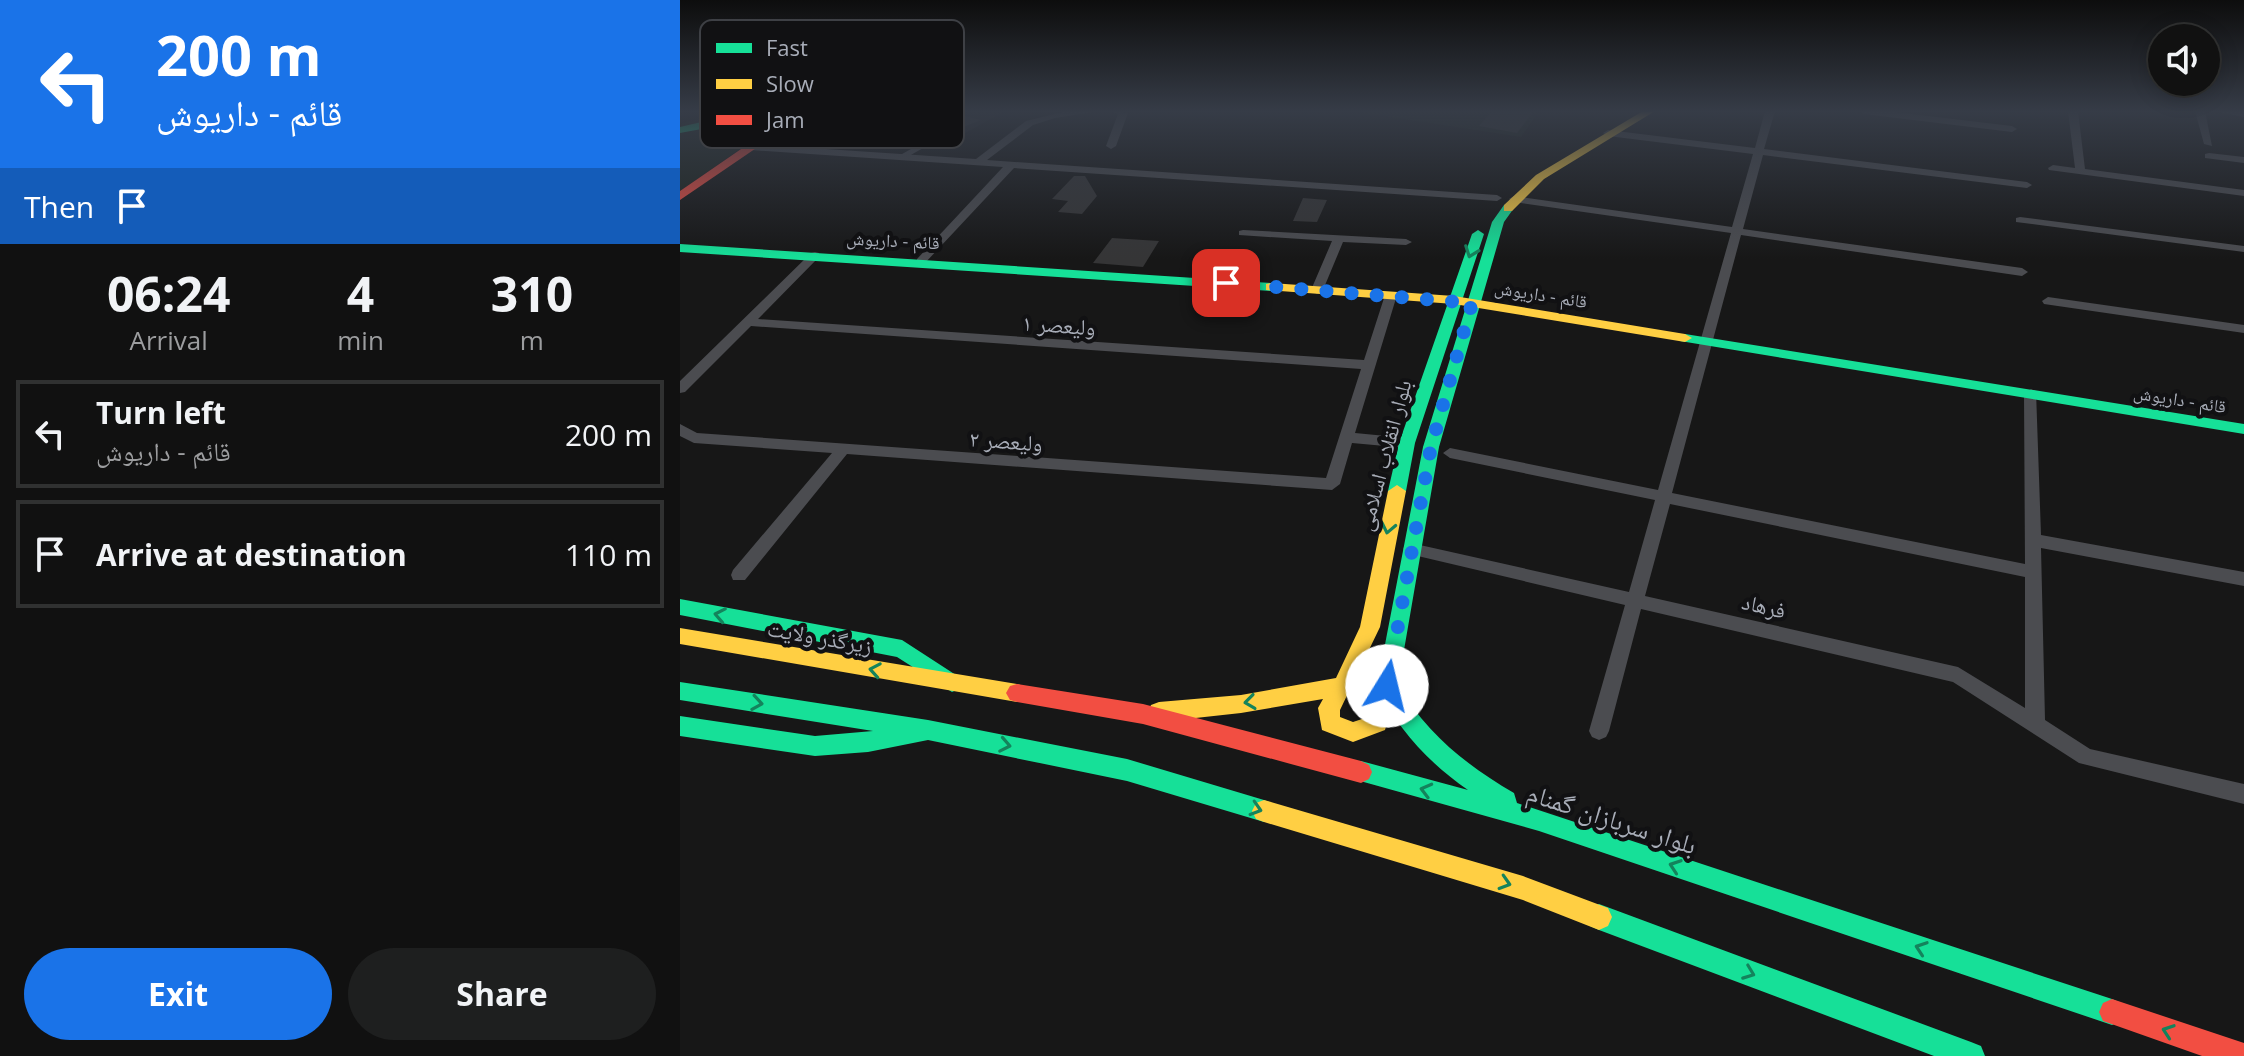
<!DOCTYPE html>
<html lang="en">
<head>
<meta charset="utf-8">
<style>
  body { margin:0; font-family:"Open Sans","Noto Naskh Arabic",sans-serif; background:#1e1f1f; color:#f1f3f6; height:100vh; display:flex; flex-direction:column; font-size:30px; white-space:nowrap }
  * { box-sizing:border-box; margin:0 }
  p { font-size:26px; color:#9c9d9f }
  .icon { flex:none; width:44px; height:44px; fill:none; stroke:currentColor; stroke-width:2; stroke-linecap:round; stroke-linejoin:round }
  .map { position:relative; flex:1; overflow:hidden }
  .drawer { display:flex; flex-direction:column; background:#111; width:680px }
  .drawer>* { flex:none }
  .banner { background:#1a73e8; color:#fff; overflow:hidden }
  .controls { position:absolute; left:1468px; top:24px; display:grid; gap:16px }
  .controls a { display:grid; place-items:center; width:72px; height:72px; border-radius:50%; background:#111; box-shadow:0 4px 20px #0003,0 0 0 2px #303131; font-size:40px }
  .pin { position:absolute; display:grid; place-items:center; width:68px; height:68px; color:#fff; margin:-34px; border-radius:16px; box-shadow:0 4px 12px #0006 }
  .me { position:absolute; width:88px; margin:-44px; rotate:9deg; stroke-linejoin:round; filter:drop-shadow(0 0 6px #0008) }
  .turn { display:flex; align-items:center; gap:28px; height:168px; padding:0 24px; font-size:36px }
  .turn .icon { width:104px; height:104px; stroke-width:2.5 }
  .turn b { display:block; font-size:56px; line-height:68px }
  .then { display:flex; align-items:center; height:76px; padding:0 24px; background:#0003; gap:16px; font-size:30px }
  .eta { display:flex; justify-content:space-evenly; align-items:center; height:136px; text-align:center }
  .eta b { font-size:48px; font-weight:700; line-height:56px }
  .primary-button { display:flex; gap:16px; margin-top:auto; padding:16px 24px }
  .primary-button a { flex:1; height:92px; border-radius:48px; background:#1a73e8; color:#fff; font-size:32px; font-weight:700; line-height:92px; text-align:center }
  .primary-button a+a { background:#1e1f1f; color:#f1f3f6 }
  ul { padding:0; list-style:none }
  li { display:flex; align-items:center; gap:24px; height:108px; margin:0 16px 12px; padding:0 8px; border:4px solid #303131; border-radius:0px }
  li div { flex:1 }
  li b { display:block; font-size:30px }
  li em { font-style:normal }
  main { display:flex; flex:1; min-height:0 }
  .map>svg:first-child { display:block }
</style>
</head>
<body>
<main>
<section class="drawer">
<div class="banner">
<div class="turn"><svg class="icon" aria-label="left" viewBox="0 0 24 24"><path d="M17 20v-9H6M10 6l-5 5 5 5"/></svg><div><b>200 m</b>قائم - داریوش</div></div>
<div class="then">Then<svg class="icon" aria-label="arrive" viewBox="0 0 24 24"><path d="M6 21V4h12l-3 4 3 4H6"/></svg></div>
</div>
<div class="eta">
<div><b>06:24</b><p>Arrival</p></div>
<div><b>4</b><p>min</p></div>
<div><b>310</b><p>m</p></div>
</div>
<ul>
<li><svg class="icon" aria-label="left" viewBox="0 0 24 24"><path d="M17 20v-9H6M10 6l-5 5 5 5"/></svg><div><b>Turn left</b><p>قائم - داریوش</p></div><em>200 m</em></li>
<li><svg class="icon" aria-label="arrive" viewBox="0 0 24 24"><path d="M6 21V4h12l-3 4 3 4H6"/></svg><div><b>Arrive at destination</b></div><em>110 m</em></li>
</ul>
<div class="primary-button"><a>Exit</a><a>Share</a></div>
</section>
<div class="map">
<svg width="1564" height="1056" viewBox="0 0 1564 1056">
  <rect width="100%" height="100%" fill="#171717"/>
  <path fill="#212123" d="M151 111H325L260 147 137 118Z"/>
  <path fill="#1d241e" d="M56 111H121L122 112 92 129C81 106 21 124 0 128L2 123Z
    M672 111H859L841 137Z
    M54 123 75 129 70 142 0 191V133Z"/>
  <path fill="#353536" d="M265 111 301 120 253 139 226 132Z
    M812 111H854L837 133 799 126Z
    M394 176H405L417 196 402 214 378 212 388 201 372 199Z
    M623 198 647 200 637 222 613 221Z
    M432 238 479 241 463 267 413 263Z"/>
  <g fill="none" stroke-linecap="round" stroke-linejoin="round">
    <path stroke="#4b4c50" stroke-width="5" d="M222 157 245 144"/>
    <path fill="#4b4c50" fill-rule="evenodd" d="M387 111H419L375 118 353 125 307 160 817 195 822 198 817 201 334 168 245 263H237V259L323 167 71 150 66 147 71 144 296 159 346 121Z
      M431 111 448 113 436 146 431 149 426 146 438 114Z
      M1085 111H1095L1084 149 1347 182 1352 185 1347 188 1083 155 1063 229 1342 268 1348 272 1342 276 1061 235 992 493 1345 564 1344 394 1351 389 1356 391 1361 535 1564 572V586L1361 548 1365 720 1410 749 1564 784V804L1399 763 1273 682 961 609 929 731 926 737 919 740 912 737 909 731 945 605 725 553 723 549 725 545 731 543 949 592 975 500 770 458 763 453 770 448 978 490 1051 233 834 202 829 199 834 196 1052 227 1073 154 928 136 923 133 928 130 1075 148ZM990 504 1345 577V708L1278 667 965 596Z
      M1179 111H1206L1332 126 1337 129 1332 132 1184 114Z
      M1388 111H1398L1405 169 1564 190V196L1369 170 1368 168 1373 165 1395 168Z
      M1515 111H1525L1532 146 1524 144Z
      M1541 111H1564V117L1543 113Z
      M1529 153 1564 157V163L1525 158V154Z
      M1340 217 1564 246V252L1336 222V218Z
      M563 230 726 239 732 242 726 245 663 242 643 290 637 294 631 290 652 241 559 235V231Z
      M135 252 139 253V257L78 319 684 360 705 295 707 292H715L717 295 675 433 727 438 734 443 727 448 672 443 660 484 652 490 167 454 65 580H53L51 575 53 570 152 453 14 443 0 436V424L17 433 646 478 681 369 71 326 5 392 0 393V381L131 253Z
      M1368 297 1564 325V333L1364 304 1362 301Z"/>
    <path fill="#16e098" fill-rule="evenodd" d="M43 117 64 118 90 129 89 138 80 140 79 130 54 123 0 133V127Z
      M828 204 834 208 824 222 759 447 718 685C746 733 786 765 834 793L837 803 1432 999 1441 1003 1445 1012 1441 1021 1432 1025 859 831 673 779 670 772 673 765 681 761 788 790C749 763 717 729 697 686L743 447 812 222 824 205Z
      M798 230 804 234 735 443 726 491 723 495H711L708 491 719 443 792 234Z
      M0 244 591 283 598 287 591 291 0 252Z
      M1005 334 1564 424V434L1000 341 998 338Z
      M0 599 222 640 279 677 282 683 279 689 272 692 217 657 0 615Z
      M0 682 248 720 447 759 584 800 592 803 596 811 592 819 584 822 447 781 248 740 188 752 135 756 0 736V716L135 736 193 731 0 700Z
      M919 904 1291 1042 1301 1046 1305 1056H1254L919 930 910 926 906 917 910 908Z"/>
    <path fill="#ffcf43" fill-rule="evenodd" d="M963 111H975L864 179 832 211H824V205L856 175Z
      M591 283 774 296 1005 334 1012 338 1005 342 774 304 586 290V284Z
      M717 485 726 491 700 627 660 710V717L673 722 688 717 700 680 707 677 714 680 717 686 705 730 673 742 642 730 638 708 643 699 561 713 479 722 471 719 468 712 471 705 479 702 561 695 656 678 680 627 708 491Z
      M0 628 337 684 344 686 348 693 344 700 337 702 0 644Z
      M584 800 843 876 928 908 932 917 928 926 919 930 843 900 584 822 576 819 572 811 576 803Z"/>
    <path fill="#f24e42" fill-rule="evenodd" d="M126 111H138L88 140 0 200V191L80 136Z
      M337 684 463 704 681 761 689 765 692 772 689 779 681 783 463 724 337 702 330 700 326 693 330 686Z
      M1432 999 1564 1043V1056H1522L1423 1021 1419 1012 1423 1003Z"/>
  </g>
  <defs><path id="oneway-chevron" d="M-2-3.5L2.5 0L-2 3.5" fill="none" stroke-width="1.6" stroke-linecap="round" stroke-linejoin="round" transform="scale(2)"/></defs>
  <g stroke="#14835c">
    <use href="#oneway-chevron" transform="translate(791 252) rotate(110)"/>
    <use href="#oneway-chevron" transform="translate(708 528) rotate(102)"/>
    <use href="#oneway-chevron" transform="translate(40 615) rotate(-169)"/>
    <use href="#oneway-chevron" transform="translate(195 670) rotate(-170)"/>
    <use href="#oneway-chevron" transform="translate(570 702) rotate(172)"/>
    <use href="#oneway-chevron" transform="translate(77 703) rotate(9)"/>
    <use href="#oneway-chevron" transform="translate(325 745) rotate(11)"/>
    <use href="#oneway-chevron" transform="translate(746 790) rotate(-165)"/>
    <use href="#oneway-chevron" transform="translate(576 809) rotate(17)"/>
    <use href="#oneway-chevron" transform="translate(995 866) rotate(-161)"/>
    <use href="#oneway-chevron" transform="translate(825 883) rotate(17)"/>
    <use href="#oneway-chevron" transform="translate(1241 948) rotate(-161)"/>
    <use href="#oneway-chevron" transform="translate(1069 973) rotate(21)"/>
    <use href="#oneway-chevron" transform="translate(1488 1031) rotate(-161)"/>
  </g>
  <linearGradient id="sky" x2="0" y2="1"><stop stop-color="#0d0d0d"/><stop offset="0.43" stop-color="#363c47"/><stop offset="1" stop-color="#363c47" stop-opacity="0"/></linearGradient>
  <rect width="1564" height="259" fill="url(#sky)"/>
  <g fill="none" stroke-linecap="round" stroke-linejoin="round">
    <path stroke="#1a73e8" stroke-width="14" stroke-dasharray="0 25.2" d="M546 283 792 303 751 447 707 686"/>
  </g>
  <g text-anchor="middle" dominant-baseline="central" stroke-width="8" stroke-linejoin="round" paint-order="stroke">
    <g font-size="18" fill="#a8adb8" stroke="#111113">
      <text transform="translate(213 240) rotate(3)">قائم - داریوش</text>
      <text transform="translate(861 294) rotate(9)">قائم - داریوش</text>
      <text transform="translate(1500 399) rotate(9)">قائم - داریوش</text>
    </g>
    <g font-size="22" fill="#a8adb8" stroke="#111113">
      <text transform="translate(379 324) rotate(4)">ولیعصر ۱</text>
      <text transform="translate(326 440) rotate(4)">ولیعصر ۲</text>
      <text transform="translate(703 455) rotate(-75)">بلوار انقلاب اسلامی</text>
      <text transform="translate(1084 605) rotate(13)">فرهاد</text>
      <text transform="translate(140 636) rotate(10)">زیرگذر ولایت</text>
    </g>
    <g font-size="26" fill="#a8adb8" stroke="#111113">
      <text transform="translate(932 818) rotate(18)">بلوار سربازان گمنام</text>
    </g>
  </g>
  <rect x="20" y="20" width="264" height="128" rx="12" fill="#111113" stroke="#3e4045" stroke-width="2"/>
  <rect x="36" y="43" width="36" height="10" fill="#16e098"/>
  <rect x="36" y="79" width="36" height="10" fill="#ffcf43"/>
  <rect x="36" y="115" width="36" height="10" fill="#f24e42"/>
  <g font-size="22" fill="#a8adb8">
    <text x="86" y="56">Fast</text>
    <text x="86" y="92">Slow</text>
    <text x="86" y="128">Jam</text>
  </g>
</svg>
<div class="controls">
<a><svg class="icon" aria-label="sound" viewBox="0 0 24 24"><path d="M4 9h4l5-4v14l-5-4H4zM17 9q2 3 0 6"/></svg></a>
</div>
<div class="pin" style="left:546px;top:283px;background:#d93025"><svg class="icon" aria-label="arrive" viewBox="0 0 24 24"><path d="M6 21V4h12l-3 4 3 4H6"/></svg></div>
<svg class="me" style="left:707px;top:686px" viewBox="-20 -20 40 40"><circle r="19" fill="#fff"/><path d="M0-13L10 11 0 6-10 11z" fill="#1a73e8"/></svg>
</div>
</main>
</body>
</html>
